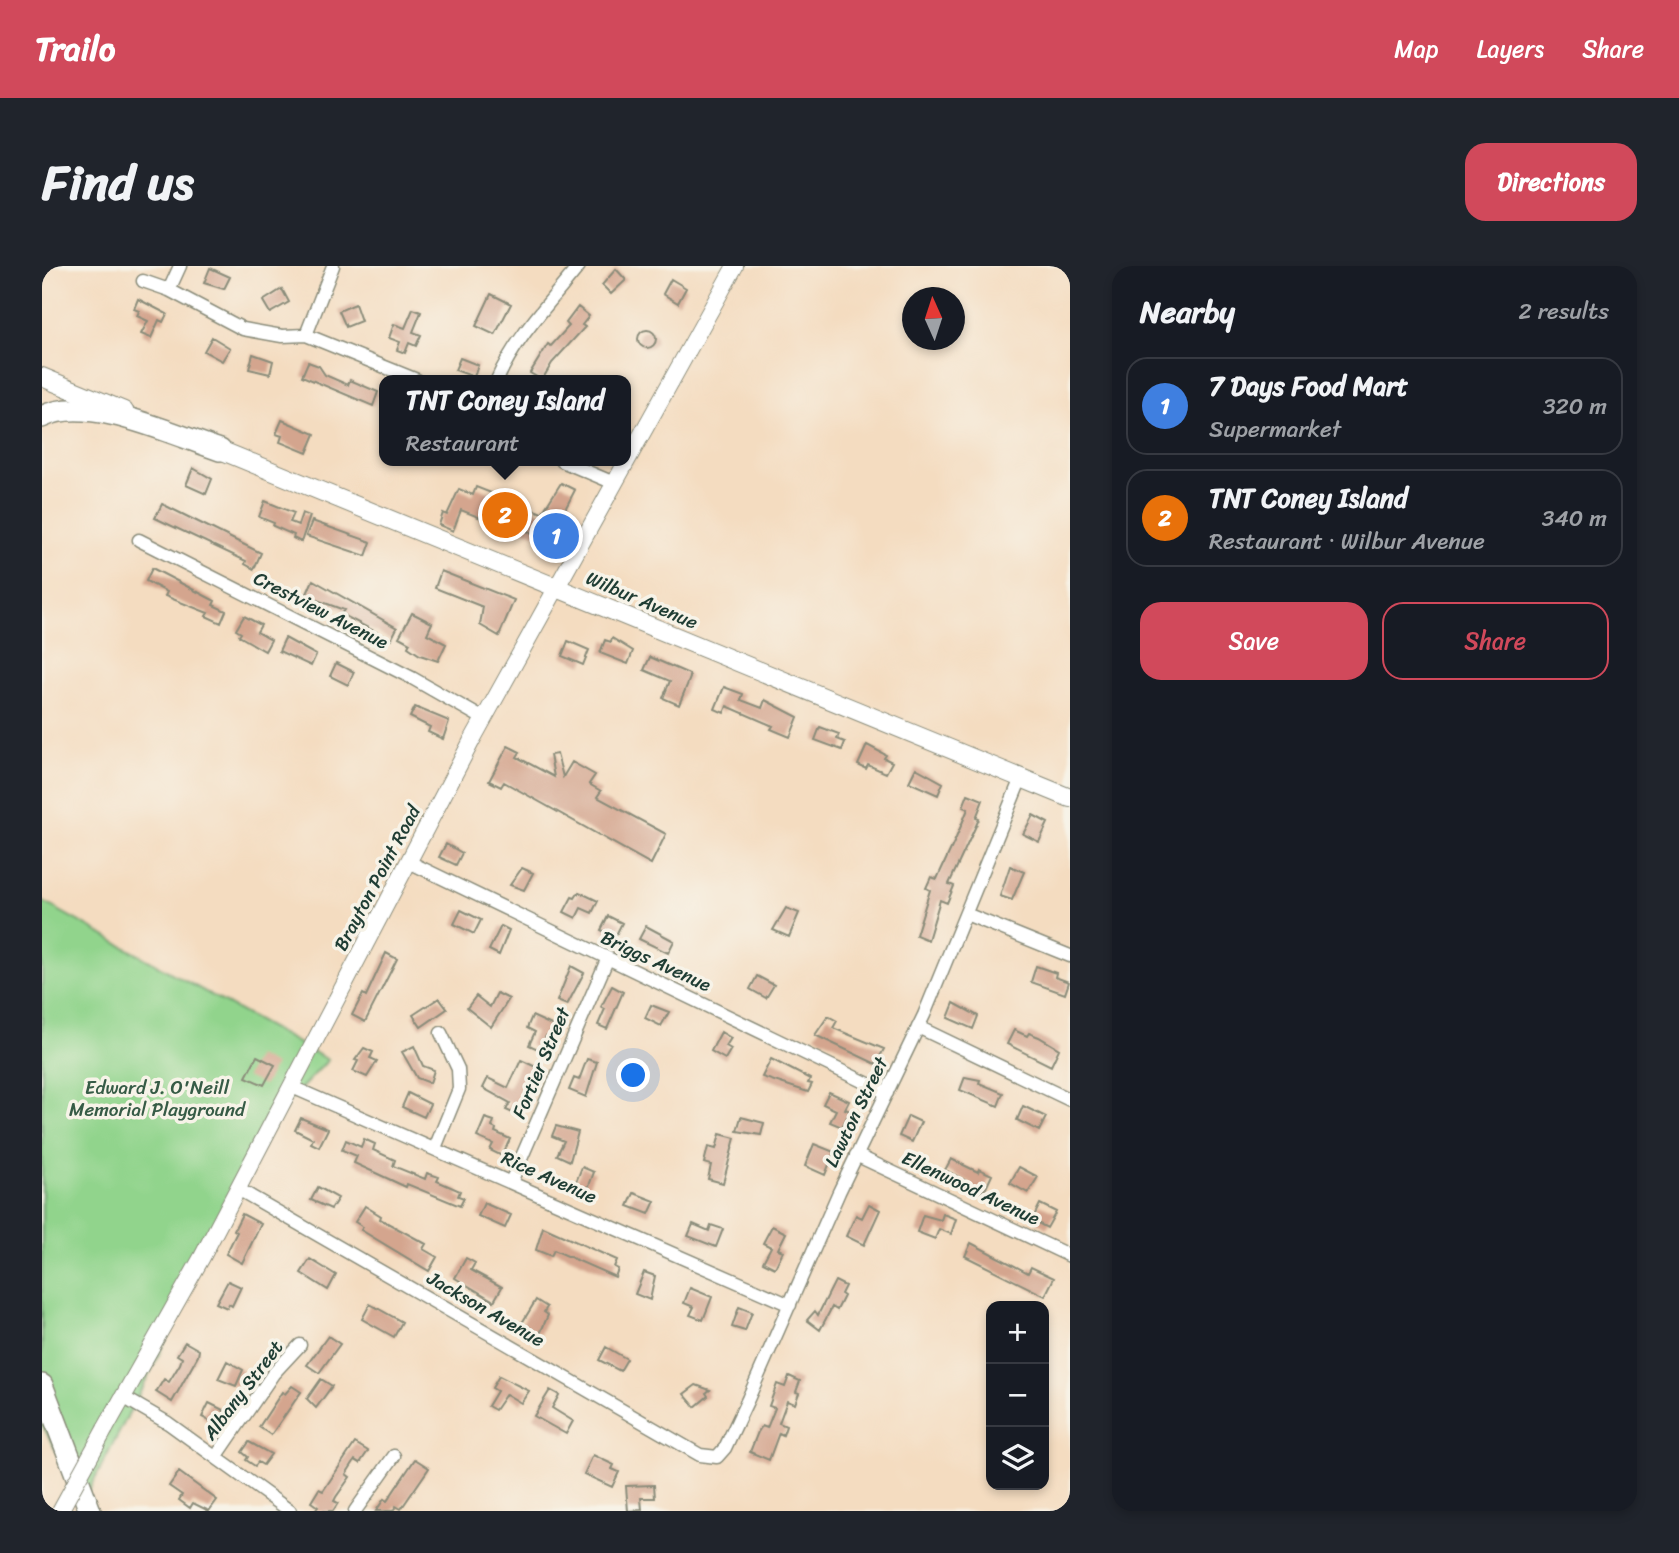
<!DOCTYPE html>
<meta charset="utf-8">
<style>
:root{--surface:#171b24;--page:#20242c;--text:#f1f3f6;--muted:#9ea1a6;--line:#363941;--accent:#d1495b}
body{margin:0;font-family:Sriracha,sans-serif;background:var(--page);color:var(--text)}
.controls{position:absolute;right:21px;bottom:21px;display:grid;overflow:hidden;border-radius:14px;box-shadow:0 4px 10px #0003}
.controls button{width:63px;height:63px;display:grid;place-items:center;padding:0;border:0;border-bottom:2px solid var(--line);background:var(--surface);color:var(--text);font:35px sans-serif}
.compass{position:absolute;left:860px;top:21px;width:63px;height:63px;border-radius:50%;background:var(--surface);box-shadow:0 4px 10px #0003;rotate:357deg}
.you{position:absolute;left:592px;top:810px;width:24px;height:24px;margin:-18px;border:5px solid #fff;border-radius:50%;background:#1a73e8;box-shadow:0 0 0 10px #1a73e833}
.badge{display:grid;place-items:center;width:46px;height:46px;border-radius:50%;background:var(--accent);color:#fff;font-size:23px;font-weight:700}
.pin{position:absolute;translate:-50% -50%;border:4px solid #fff;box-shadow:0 2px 7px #0006}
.popup{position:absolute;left:337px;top:109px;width:252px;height:91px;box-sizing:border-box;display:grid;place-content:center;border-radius:14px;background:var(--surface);filter:drop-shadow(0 2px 5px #0005);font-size:23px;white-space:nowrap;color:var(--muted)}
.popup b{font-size:26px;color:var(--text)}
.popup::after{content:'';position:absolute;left:50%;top:100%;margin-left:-14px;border:14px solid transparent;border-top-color:var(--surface)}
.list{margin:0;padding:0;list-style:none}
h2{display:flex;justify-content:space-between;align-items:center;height:91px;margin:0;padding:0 28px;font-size:30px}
h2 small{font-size:23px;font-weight:400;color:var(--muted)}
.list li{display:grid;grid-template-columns:46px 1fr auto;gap:21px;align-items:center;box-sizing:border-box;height:98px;margin:0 14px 14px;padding:0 14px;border:2px solid var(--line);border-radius:21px}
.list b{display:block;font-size:26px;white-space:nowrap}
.list p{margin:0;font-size:23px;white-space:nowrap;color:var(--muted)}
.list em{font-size:23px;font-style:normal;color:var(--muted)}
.actions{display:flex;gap:14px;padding:21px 28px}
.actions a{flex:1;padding:16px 0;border:2px solid var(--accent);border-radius:21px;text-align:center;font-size:24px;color:var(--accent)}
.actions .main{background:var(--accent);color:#fff}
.icon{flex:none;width:38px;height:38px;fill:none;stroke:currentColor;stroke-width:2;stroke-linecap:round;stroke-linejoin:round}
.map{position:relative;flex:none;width:1028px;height:1245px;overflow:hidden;border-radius:21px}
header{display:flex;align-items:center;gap:42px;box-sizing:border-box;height:98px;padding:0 35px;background:var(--accent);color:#fff}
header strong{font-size:33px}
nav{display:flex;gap:38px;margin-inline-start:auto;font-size:24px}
.intro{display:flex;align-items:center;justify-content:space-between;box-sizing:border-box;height:168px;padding:0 42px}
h1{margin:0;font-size:49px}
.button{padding:18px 32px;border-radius:21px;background:var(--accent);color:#fff;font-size:24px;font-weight:700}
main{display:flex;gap:42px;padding:0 42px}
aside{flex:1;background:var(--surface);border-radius:21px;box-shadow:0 4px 10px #0003}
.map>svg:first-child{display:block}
</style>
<header>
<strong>Trailo</strong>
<nav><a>Map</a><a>Layers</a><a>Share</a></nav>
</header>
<div class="intro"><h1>Find us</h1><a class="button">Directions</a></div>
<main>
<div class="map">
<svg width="1028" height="1245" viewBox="0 0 1028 1245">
<rect width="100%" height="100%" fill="#f7f3e8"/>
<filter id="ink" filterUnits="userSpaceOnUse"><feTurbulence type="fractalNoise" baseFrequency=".0143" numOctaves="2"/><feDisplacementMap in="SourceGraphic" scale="14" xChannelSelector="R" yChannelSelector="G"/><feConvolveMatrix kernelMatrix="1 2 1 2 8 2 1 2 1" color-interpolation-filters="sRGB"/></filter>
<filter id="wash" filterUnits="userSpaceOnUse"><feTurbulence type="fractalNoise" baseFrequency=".00686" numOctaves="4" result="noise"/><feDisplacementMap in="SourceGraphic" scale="28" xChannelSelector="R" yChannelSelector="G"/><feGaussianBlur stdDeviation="1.57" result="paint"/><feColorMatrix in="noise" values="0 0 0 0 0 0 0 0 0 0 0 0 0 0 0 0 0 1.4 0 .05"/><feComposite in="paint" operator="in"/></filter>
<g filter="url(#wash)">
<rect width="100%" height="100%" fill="#f4dcc0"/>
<path fill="#91d48c" stroke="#588860" stroke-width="2" d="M0,635L286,794L229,854L181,946L113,1097L41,1236L0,1158Z"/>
<g id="blocks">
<path fill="#d4a58e" d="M168,2L188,11L182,23L162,17Z
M574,3L584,14L569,28L560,19Z
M629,13L644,22L636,37L621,28Z
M240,23L247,36L228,47L221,35Z
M449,28L469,38L453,69L434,60Z
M96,33L125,48L121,56L117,54L109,72L99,68L106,55L95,50L97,45L92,43Z
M313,38L319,55L304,61L297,45Z
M536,41L547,50L540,59L543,61L510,97L500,114L488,107L506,78L509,80L527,60L524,57Z
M371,43L379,46L371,66L379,69L374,80L367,77L363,87L355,84L358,76L347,72L352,58L363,62Z
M596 73a9 9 0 1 1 18 0a9 9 0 1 1-18 0Z
M170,71L188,82L180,95L162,85Z
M211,88L231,95L228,108L207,103Z
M418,92L436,99L432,111L413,104Z
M266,96L277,100L283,109L306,119L308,114L336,126L331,140L260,110Z
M240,154L273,168L265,187L238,176L240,170L234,168Z
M151,202L170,213L164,228L144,219Z
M519,217L533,224L519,251L525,254L516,277L446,250L444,254L419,244L411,265L397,259L401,247L405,249L417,223L431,229L434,221L500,247Z
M223,235L252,247L248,256L256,259L260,247L268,250L259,276L251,272L252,269L231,260L232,257L217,251Z
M120,238L219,287L212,303L203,298L204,295L113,252Z
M270,255L329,276L324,290L264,270Z
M110,302L173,335L171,339L184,345L179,357L164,350L166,347L123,330L125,326L104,315Z
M399,305L472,334L457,370L438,359L441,341L393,322Z
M271,314L355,362L349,374L299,348L302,344L264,330Z
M370,347L390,357L385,368L404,378L396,395L378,389L366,381L368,377L357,371Z
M202,350L219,359L215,366L229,374L223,385L197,370L199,367L194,364Z
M243,372L274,389L269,400L237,385Z
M570,372L591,385L586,398L558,387L563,374L569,376Z
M526,375L547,384L541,399L520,390Z
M608,391L647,408L648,412L637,439L621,432L628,415L602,404Z
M294,397L312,406L306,419L288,410Z
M682,421L701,428L699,434L720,442L723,434L756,451L748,471L729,463L731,460L685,440L682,447L673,443Z
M373,441L407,455L401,473L386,466L388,461L368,451Z
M778,461L797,468L795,473L803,476L800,484L773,474Z
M825,479L844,489L842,492L850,496L844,507L826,499L824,503L816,499Z
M466,480L478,486L475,491L512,511L508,489L515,488L521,511L530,496L553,509L547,518L559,525L555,531L624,568L609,598L462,516L459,521L447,515Z
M874,502L901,517L896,529L867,516Z
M926,528L941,534L934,552L937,553L907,618L912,620L905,637L898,634L886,674L874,669L888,624L884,622L889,611L895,613L914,572L926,543L921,541Z
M991,549L1006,557L997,576L981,568Z
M404,578L420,587L414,599L397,591Z
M968,600L982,606L970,634L958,630Z
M480,602L491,607L482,624L468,619Z
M537,626L556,635L550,647L539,642L534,652L522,646L530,631L533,632Z
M744,642L757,647L747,671L731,664Z
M419,644L439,654L432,668L412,658Z
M566,650L580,657L573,671L559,664Z
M459,660L467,664L457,689L447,684Z
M604,660L632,675L626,687L597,673Z
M344,687L355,693L323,756L310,749L321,728L324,730Z
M529,700L542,707L525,739L515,735Z
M994,700L1014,707L1013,711L1027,716L1023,728L989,716Z
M715,710L732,719L724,732L708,723Z
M570,720L581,726L565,763L556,759L563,743L559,741Z
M455,727L467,733L449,761L425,742L434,730L448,741Z
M397,732L405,743L379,761L371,749Z
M912,737L936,750L931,763L906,752Z
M609,739L627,746L619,760L603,752Z
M490,750L514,761L509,773L504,770L498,784L487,779L493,766L485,762Z
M786,750L795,755L791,762L842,783L834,798L773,769Z
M972,764L985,770L987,767L997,771L1017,783L1009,800L965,778Z
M679,766L689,772L684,780L689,783L683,793L669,785Z
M372,780L381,800L392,804L388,817L375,812L360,786Z
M322,782L331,786L328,792L335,795L325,811L311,805L316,795L313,794Z
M215,790L233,799L222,819L204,811Z
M545,793L555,796L544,831L527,824L532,812L537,814Z
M729,793L768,813L766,817L770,818L766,826L720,811Z
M479,794L496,802L480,842L476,840L473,848L464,844L468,837L441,822L446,812L466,822Z
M923,811L938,814L937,817L961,827L956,840L918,824Z
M787,826L807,835L803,843L808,845L800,861L788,856L794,844L781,838Z
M366,827L388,838L382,851L360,841Z
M981,840L1004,851L997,865L975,854Z
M866,850L879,856L870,876L857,870Z
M699,851L722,857L719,869L695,865Z
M259,852L286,863L277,881L269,877L271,873L253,864Z
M443,852L452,855L450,861L454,863L453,866L468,873L460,890L448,884L451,878L435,871Z
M514,860L536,866L528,895L515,889L522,875L510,870Z
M678,868L693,872L681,917L666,913L669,899L662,897L666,881L674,883Z
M322,873L333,878L331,884L353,894L351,900L383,913L385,907L397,911L395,915L418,925L416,930L422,932L418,940L365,918L364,921L312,897L315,890L300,884L304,874L319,881Z
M772,878L792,886L783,909L763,900Z
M909,893L936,906L937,903L950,909L944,922L936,927L928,923L930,918L903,904Z
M540,901L552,906L545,925L532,921Z
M977,901L996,911L986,927L968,917Z
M276,921L296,932L289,943L269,934Z
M592,927L613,935L607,948L586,940Z
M442,937L469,949L463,962L436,950Z
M827,938L838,944L822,979L804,970L814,949L820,952Z
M998,938L1014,946L1005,962L990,954Z
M323,940L339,950L338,953L384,978L381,983L395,991L387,1005L319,964L321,961L313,956Z
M200,948L219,958L200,997L184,988L195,966L192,964Z
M901,948L914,953L909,968L897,963L893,973L875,966L881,949L899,954Z
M651,958L667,965L669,959L681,963L674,981L646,970Z
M730,960L744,967L736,983L741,985L733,1002L721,996L729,981L721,977Z
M501,961L575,994L572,1001L576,1003L573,1011L512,984L509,990L494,984Z
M929,977L986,1007L989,1001L1012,1012L1003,1030L923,990Z
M424,992L433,997L429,1004L460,1021L452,1035L413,1012Z
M268,993L294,1009L286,1024L259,1007Z
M602,1006L613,1010L608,1034L593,1028Z
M186,1015L199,1021L190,1040L187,1038L185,1042L174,1037Z
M793,1015L803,1020L799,1028L802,1030L795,1044L790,1041L778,1064L765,1054L773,1045L776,1049Z
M648,1022L670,1031L661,1054L648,1049L652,1041L642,1037Z
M494,1034L505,1041L502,1046L506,1049L498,1068L480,1057Z
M328,1038L360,1056L352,1071L320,1053Z
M697,1041L710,1046L703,1065L690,1061Z
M286,1070L298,1078L277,1107L265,1099Z
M143,1076L157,1084L156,1090L130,1136L114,1126L122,1113L127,1116L138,1098L140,1092L135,1089Z
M564,1081L585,1093L578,1105L557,1094Z
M185,1095L201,1104L194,1120L176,1113Z
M457,1110L487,1125L479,1137L464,1128L453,1144L446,1140L455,1125L450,1122Z
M747,1110L758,1115L754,1126L757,1127L753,1138L745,1135L737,1157L744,1160L741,1169L737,1167L727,1194L708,1186L716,1166L720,1160L725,1162L733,1142L727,1140L735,1118L743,1121Z
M279,1113L290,1120L274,1142L265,1133Z
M654,1119L668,1124L664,1127L666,1130L653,1141L642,1128Z
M250,1120L259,1126L229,1169L217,1161L240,1126L243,1128Z
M508,1124L517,1129L510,1142L531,1155L524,1168L492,1150Z
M167,1137L183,1145L175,1159L160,1151Z
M207,1176L229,1188L221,1199L216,1196L213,1200L204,1194L206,1191L200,1186Z
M313,1177L326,1185L318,1197L313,1194L304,1208L308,1211L294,1231L292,1235L296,1237L291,1245H273L276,1241L269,1236L277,1223L281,1225Z
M551,1189L572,1199L570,1203L577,1206L570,1221L542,1208Z
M373,1193L387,1202L359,1243L354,1240L351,1245H334L342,1233L345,1235Z
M137,1206L175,1234L167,1245L151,1237L148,1242L137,1234L140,1229L127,1220Z
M612,1219L613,1232H599L600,1244L586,1245L584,1220Z"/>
</g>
</g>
<g filter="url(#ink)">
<use href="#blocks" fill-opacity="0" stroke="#8a8c7a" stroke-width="2"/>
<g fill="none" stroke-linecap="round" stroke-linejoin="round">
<g stroke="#8a8c7a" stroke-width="15">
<path id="street" d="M101,15L127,24L201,63L240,70L264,69L375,114
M127,24L138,0
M264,69L291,0
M455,114C474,71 508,36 537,0
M520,195L572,217
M97,274L370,412L442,453
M367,596L845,827
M924,648L1028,690
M876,761L1028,834
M250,821L748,1039
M393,882L417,823L416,803L399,767
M814,889L1028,990
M469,916L565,694
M196,923L658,1189L675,1191L683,1182L706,1133L797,926L882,749L979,512
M81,1131L126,1157L248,1245
M174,1191L231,1108L258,1079
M313,1245L352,1190"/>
</g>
<g stroke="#8a8c7a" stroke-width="18">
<path id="secondary" d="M63,1163L160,991L429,476L693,0"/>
</g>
<g stroke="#8a8c7a" stroke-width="20">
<path id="primary" d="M0,111L82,145
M166,179L1028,532"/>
</g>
<g stroke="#8a8c7a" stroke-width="24">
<path id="highway" d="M0,151C45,127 132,169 178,184
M0,1119L48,1245"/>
</g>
<use href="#street" stroke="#fff" stroke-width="12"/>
<use href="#secondary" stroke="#fff" stroke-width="16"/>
<use href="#primary" stroke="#fff" stroke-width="18"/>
<use href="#highway" stroke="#fff" stroke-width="21"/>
<g stroke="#8a8c7a" stroke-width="18" stroke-linecap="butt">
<path id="secondary-bridge" d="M18,1245L63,1163"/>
</g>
<use href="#secondary-bridge" stroke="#fff" stroke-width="16"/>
</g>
</g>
<g text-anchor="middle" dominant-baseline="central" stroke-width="7" stroke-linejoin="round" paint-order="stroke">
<g font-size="19" fill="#1f3d34" stroke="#f7f3e8">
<text transform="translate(600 334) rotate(23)">Wilbur Avenue</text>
<text transform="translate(279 344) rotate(27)">Crestview Avenue</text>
<text transform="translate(335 612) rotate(-62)">Brayton Point Road</text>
<text transform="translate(614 695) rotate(25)">Briggs Avenue</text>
<text transform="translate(499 797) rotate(-67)">Fortier Street</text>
<text transform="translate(814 846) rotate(-64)">Lawton Street</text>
<text transform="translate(507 911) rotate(24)">Rice Avenue</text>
<text transform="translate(929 922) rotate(25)">Ellenwood Avenue</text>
<text transform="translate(444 1043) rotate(30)">Jackson Avenue</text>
<text transform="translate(201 1124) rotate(-53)">Albany Street</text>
</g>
<g font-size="19" fill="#365b46" stroke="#f7f3e8">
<text x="115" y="821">Edward J. O'Neill<tspan x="115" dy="22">Memorial Playground</tspan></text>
</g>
</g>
</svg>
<div class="controls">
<button>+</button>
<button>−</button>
<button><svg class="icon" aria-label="layers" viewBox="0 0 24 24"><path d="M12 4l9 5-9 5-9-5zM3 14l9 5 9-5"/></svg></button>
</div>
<svg class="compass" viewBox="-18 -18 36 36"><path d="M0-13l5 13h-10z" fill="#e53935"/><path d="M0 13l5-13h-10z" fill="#9ea1a6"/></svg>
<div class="you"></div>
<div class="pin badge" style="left:514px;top:270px;background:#3f7fe0">1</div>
<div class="pin badge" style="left:463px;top:249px;background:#e8710a">2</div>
<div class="popup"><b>TNT Coney Island</b>Restaurant</div>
</div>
<aside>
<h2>Nearby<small>2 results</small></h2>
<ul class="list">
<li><span class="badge" style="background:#3f7fe0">1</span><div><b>7 Days Food Mart</b><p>Supermarket</p></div><em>320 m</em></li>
<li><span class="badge" style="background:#e8710a">2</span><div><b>TNT Coney Island</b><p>Restaurant · Wilbur Avenue</p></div><em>340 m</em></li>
</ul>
<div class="actions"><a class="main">Save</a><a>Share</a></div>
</aside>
</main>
